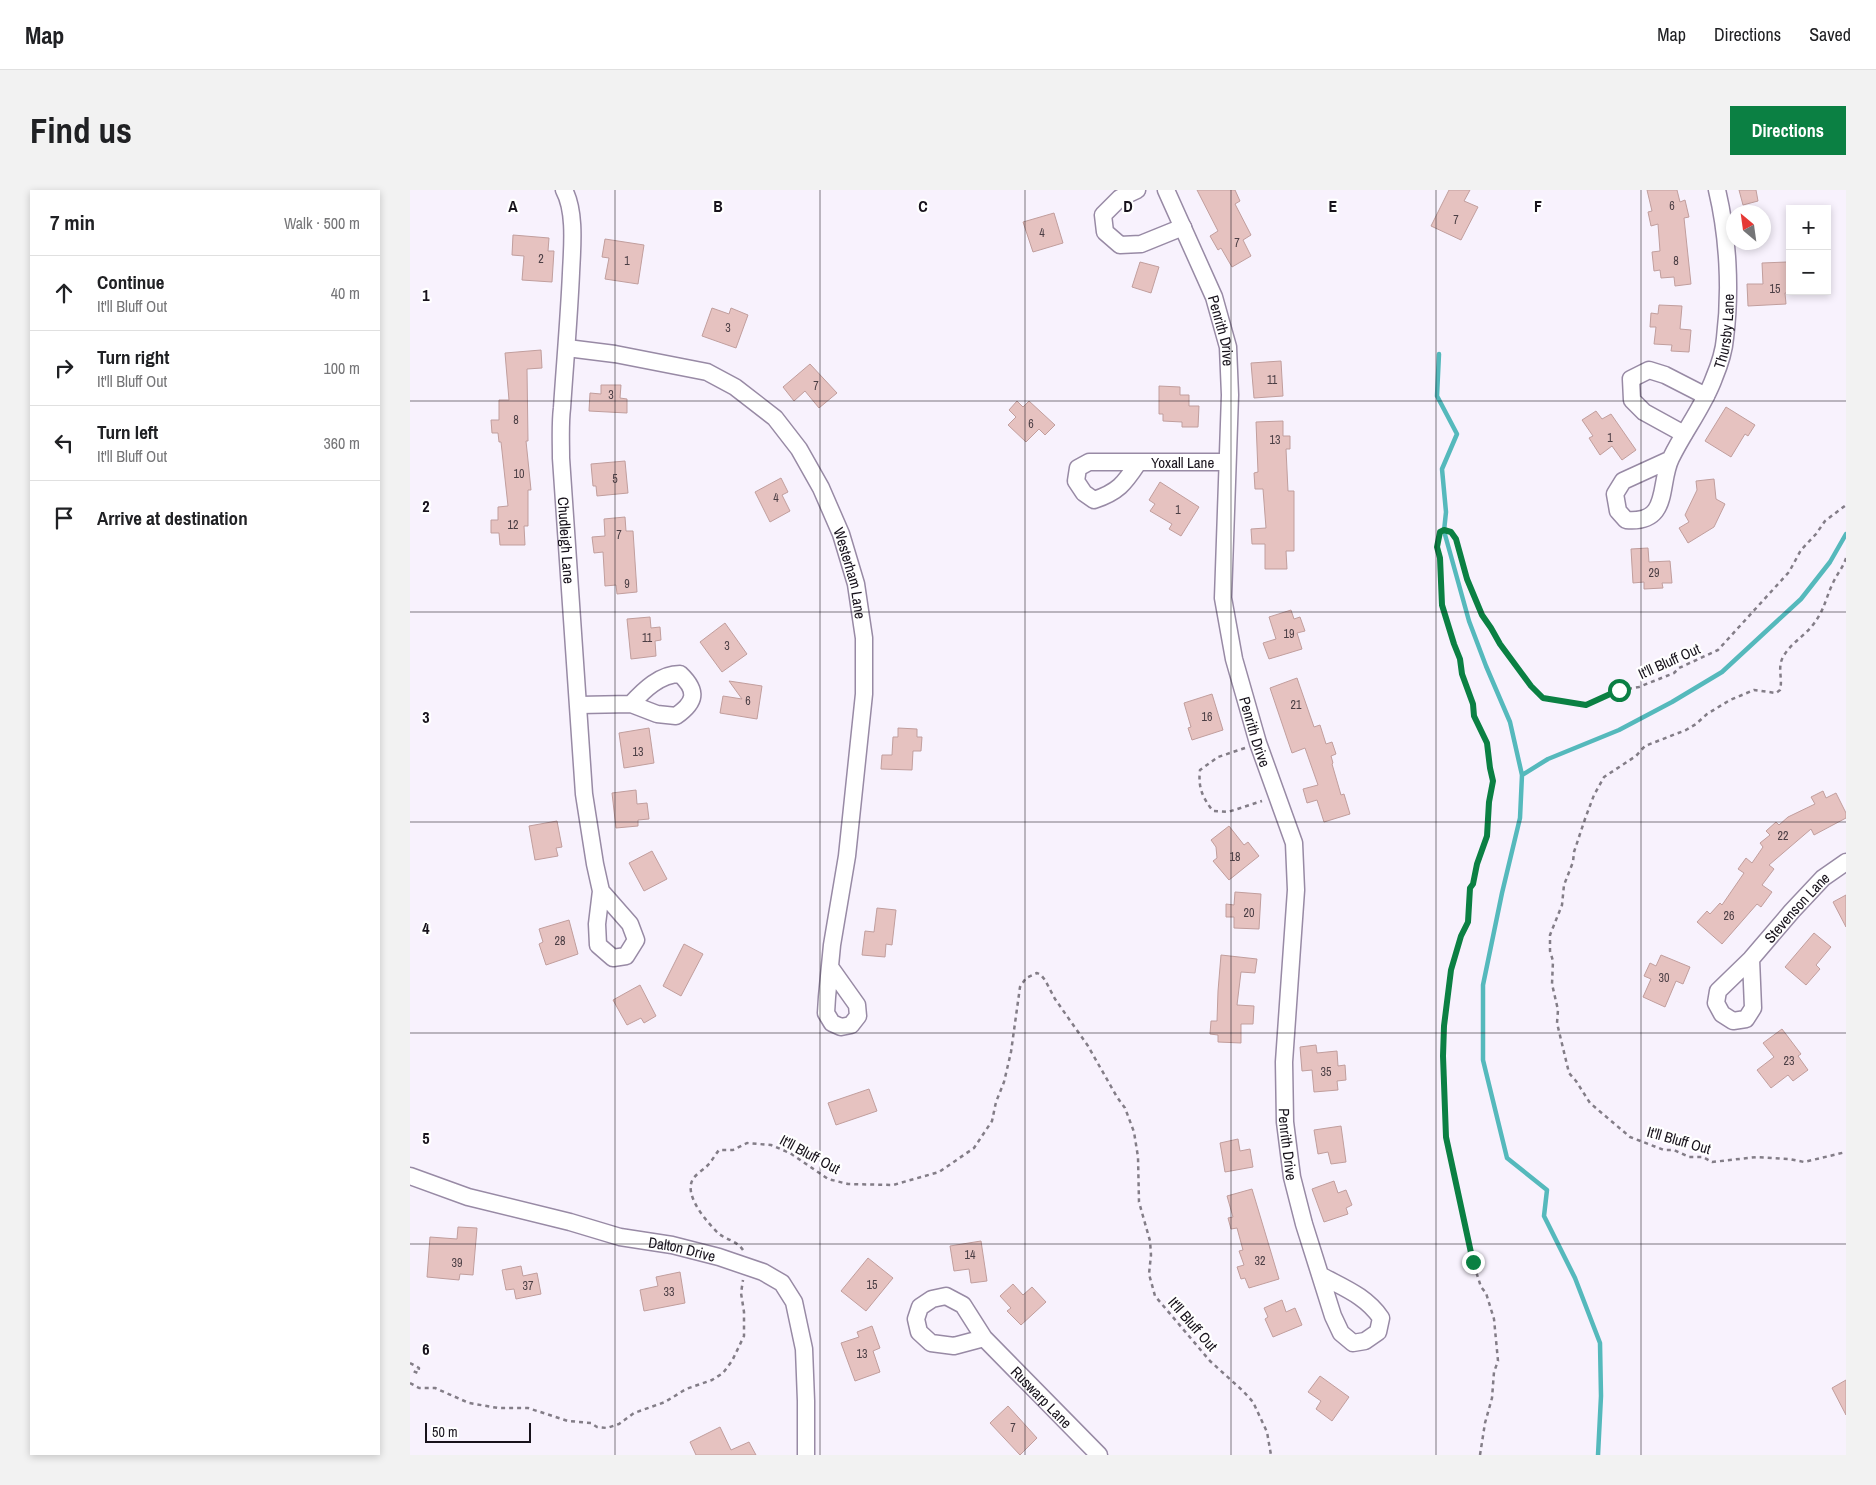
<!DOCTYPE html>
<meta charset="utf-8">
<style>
:root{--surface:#fff;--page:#f2f2f2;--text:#202124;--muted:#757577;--line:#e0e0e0;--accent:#0b8043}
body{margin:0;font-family:"Archivo Narrow",sans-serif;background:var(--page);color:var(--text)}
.controls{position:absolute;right:15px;top:15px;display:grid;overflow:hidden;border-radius:0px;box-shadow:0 2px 8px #0003}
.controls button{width:45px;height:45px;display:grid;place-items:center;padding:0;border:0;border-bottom:1px solid var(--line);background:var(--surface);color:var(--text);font:25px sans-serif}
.compass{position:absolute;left:1316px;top:15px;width:45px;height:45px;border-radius:50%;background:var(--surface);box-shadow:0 2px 8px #0003;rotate:331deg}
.scale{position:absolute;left:15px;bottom:12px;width:106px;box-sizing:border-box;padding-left:5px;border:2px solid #17121b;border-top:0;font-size:14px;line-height:18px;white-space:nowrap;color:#17121b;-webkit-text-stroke:4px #fff;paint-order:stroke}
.stop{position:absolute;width:15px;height:15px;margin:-11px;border:4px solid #0b8043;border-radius:50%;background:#fff}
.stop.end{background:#0b8043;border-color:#fff;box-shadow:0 1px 5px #0008}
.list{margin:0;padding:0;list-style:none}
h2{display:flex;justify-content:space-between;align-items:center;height:65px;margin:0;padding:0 20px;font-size:21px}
h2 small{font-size:16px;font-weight:400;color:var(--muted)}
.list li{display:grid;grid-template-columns:32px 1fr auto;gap:15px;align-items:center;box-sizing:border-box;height:75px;padding:0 20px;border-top:1px solid var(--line)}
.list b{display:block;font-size:19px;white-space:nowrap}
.list p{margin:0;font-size:16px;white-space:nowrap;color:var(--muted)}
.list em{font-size:16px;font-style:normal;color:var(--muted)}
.icon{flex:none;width:28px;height:28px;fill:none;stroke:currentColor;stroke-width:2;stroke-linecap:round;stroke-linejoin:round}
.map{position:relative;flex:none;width:1436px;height:1265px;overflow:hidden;border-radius:0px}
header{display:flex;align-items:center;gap:30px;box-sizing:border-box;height:70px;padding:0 25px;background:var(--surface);border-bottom:1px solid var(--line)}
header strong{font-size:24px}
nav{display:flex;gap:28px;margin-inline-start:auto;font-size:18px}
.intro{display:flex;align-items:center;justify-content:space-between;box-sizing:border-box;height:120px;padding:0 30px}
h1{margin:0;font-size:35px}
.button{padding:12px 22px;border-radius:0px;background:var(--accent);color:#fff;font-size:18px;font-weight:700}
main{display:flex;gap:30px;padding:0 30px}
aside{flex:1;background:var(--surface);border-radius:0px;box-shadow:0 2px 8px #0003}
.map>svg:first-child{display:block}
</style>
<header>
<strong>Map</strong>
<nav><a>Map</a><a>Directions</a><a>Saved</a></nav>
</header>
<div class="intro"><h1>Find us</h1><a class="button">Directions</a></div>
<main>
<aside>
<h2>7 min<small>Walk · 500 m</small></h2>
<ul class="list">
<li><svg class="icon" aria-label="ahead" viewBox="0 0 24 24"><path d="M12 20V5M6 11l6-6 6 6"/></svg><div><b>Continue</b><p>It'll Bluff Out</p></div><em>40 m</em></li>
<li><svg class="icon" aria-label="right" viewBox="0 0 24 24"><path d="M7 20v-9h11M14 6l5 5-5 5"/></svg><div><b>Turn right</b><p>It'll Bluff Out</p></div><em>100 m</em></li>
<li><svg class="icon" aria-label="left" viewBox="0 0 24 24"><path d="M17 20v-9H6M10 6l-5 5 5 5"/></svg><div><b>Turn left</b><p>It'll Bluff Out</p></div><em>360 m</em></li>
<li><svg class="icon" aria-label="arrive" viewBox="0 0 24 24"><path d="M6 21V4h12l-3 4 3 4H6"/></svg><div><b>Arrive at destination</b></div></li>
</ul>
</aside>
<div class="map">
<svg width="1436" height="1265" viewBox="0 0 1436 1265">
<rect width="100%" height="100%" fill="#f8f2fd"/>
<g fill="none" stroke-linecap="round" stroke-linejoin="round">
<path stroke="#55b9bc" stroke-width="4.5" d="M1029,164L1027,206L1047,244L1032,279L1036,322L1034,341L1059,431L1076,476L1100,532L1112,585L1110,628L1092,703L1073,795V870L1097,968L1137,1000L1134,1026L1165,1088L1190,1153L1191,1206L1188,1265
M1112,585L1138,569L1209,540L1262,512L1312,482L1391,409L1420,372L1436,344"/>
</g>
<path fill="#e6c2c0" stroke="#c19e9d" d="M787,0H825L830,11L825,14L841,45L833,50L841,66L822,77L811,58L808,60L800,46L808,41Z
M1039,0H1060L1054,11L1068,17L1051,50L1021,36Z
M1237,0H1267L1270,12L1275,10L1279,27L1274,28L1281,94L1265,96L1264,87L1251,88L1250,80L1244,81L1242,62L1250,61L1248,34L1241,36L1238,22L1242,21Z
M1329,0H1346L1348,11L1333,15Z
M644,23L653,53L623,62L613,32Z
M103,45L139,48L138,61H144L142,92L112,90L114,66L102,65Z
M195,49L234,55L228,94L195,89L199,68L192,67Z
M730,72L749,77L741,103L722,97Z
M1377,72L1380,103H1375L1376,114L1338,116L1337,94H1353L1352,73Z
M1249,115L1272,116L1270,139L1281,140L1279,162L1261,161L1262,155L1244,154L1246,137H1240L1241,123L1248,124Z
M302,118L319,124L321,118L338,125L326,158L292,146Z
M131,160L132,178L117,179L118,251H116L121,300H118V336H114L115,355H90L89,343H81V330H88V317L98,316L91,252H89L88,243H82L81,230H89V210H99L95,163Z
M871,171L873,206L844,208L841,173Z
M400,174L427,203L409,218L395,201L384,211L373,197Z
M191,195H211L210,208L217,209V223L179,221L180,203L191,204Z
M749,196L770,197V205H779V216H789L788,237H772V232L753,231V224H749Z
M607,211L613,217L619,211L645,235L635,245L629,239L616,252L598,235L606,227L599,220Z
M1316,217L1345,235L1338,246L1335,244L1321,267L1295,251Z
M1186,221L1192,229L1201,224L1226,260L1212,270L1202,256L1190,265L1179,248L1183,246L1172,230Z
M873,231V246H880V259H876L878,301H884V361H876L877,379H855V354H842L841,339L856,338L853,299H845L844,283L848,282L846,232Z
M215,271L218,303L187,306L186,296H183L181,274Z
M371,288L378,302L372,305L380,321L360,332L345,302Z
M1304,289L1306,309L1315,314L1304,337L1278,353L1269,338L1279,332L1275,325L1287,300L1286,291Z
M750,292L789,317L771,346L759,339L762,334L740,321L745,314L739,310Z
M215,327L216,341H223L227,402L207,404L206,395L195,396L193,362L184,363L182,347L195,346L194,329Z
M1238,358L1239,372L1260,371L1262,393H1252L1253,398L1234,399V392L1223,393L1221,359Z
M881,420L884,429L890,427L895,441L887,443L892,459L859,469L853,453L866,449L859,427Z
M240,427L241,438L250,437L251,450L245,451L246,466L221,469L217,429Z
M315,433L337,464L312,482L290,452Z
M887,488L904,537L910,535L916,554L922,552L926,564L921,566L923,573L922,574L931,605L934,604L940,624L914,632L907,610L897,613L893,599L908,595L895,558L882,563L860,498Z
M319,491L352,496L347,529L310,523L313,506L332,509Z
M802,504L813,540L782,550L778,538L781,537L774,513Z
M239,538L244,573L214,578L209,543Z
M488,538L507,539V547H512L511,561H503L502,580L471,579L472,565H482L483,547H488Z
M226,600L227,614L237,613L239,629L228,630V636L206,638L202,603Z
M1413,601L1416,608L1426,603L1436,623V628L1404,645L1401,639L1359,675L1364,679L1352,695L1362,702L1351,717L1347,714L1312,754L1287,732L1297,721L1300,724L1310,713L1312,715L1334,683L1328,679L1336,668L1342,673L1353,657L1350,653L1360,645L1356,641L1366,632L1369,635L1378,627L1405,614L1401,607Z
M147,631L152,657L146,658L148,666L125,670L119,636Z
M819,636L834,655L838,652L849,666L819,690L803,671L807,668L806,657L801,650Z
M242,661L257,689L234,701L219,673Z
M825,702L851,704L849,739L824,738V727H816V714L824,715Z
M1436,705V737L1423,712Z
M467,718L486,720L482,755L476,754L475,767L452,765L455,741L464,742Z
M159,730L168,764L136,775L129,754L133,752L129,739Z
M1404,743L1421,757L1406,775L1410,779L1396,795L1375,777Z
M274,754L293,764L271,806L253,796Z
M811,765L847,769L845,783L831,782L827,815L844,816L843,834H831V853L808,852V845L800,844L801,831H807L808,801Z
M1251,765L1280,777L1273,794L1266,791L1255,817L1233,807L1241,789L1234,786L1240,773L1246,776Z
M230,795L246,826L234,833L231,828L217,835L203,810Z
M1372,839L1391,864L1388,866L1398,880L1383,891L1378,885L1361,898L1347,880L1364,867L1353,853Z
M906,855L907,863L927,861L928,876L935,875L936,890L927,891L928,900L904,902L902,880L892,881L890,857Z
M459,899L467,921L426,935L418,913Z
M931,936L936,972L921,974L918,962L908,964L904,940Z
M828,949L830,961L840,959L843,977L815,982L810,953Z
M924,991L928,1003L936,1000L942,1015L936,1018L938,1024L914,1032L902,999Z
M842,999L869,1089L839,1098L835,1088L831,1089L827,1077L834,1075L829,1061L833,1060L827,1038L821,1039L818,1028L823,1027L817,1006Z
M48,1037L67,1038L63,1085L50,1084L49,1090L17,1087L20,1047L47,1049Z
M571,1051L577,1091L561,1093L559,1079L544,1081L540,1056Z
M458,1068L483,1088L456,1121L431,1101Z
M111,1076L113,1086L127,1083L131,1104L106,1109L104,1099L96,1100L92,1080Z
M270,1082L275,1113L234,1121L230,1100L248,1096L246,1087Z
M603,1094L613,1105L622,1097L636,1112L611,1135L597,1121L601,1118L590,1106Z
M872,1110L876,1122L885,1118L892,1135L863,1147L855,1129L858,1127L854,1118Z
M462,1136L470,1158L463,1161L470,1182L445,1191L431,1153L449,1147L447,1142Z
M910,1186L939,1207L922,1231L906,1219L911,1211L898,1202Z
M1436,1190V1225L1422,1198Z
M598,1216L627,1248L610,1265L580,1233Z
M310,1237L321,1260L339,1252L346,1265H286L280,1252Z"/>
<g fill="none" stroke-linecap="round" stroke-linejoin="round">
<g stroke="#988aa5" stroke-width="19">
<g id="minor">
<path id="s1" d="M154,0C166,22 162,59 161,83C159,128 155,173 152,218C150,234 151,251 151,268L174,604L185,674L191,701L187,734L188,755L203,768L216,766L226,750L220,734L191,701"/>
<path d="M727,0L710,8L693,25L695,42L710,55L731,54L773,37"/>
<path id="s2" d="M756,0L804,107L818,157L820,205L813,408L824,469L848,553L884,653L886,700L874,872L875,932L882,987L894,1034L923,1126L931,1143L943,1153L955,1151L968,1142L971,1128C956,1106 934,1098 912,1086"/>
<path id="s3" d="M157,158L205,164L297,182L325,197L365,228L389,259L411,298L431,344L446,394L454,448V504L437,666L422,755L417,807L416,823L422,833L431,837L441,835L448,826L447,815L420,777"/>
<path d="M1274,244L1234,222L1222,210L1221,189L1239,180L1255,185L1296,206"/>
<path id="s4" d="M1259,270L1213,291L1205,304L1208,321L1216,330C1261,334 1248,294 1261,268C1274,241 1294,216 1304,188C1309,176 1314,161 1315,148C1321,100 1318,46 1307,0"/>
<path id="s5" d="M728,273C714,294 708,302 684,310L674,303L666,291L668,278L679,272H817"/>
<path d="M169,515L221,514L247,524L266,526C286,512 288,501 270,484C250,484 234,500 221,514"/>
<path id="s6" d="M1341,769L1343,818L1336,829L1323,831L1312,824L1306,813L1308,801L1341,769L1382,721L1413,688L1436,672"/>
<path id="s7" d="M0,986L58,1007L160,1032L210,1047L262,1055L309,1067L353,1082L372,1093L384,1112L394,1159L396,1211V1265"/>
<path id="s8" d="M574,1148L544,1156L521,1153L509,1142L506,1129L510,1117L522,1109L536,1106L553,1115L574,1148L689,1265"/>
</g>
</g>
<path stroke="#837d87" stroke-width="2.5" stroke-dasharray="4 4" stroke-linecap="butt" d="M1436,368C1433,378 1426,385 1422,395C1414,413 1415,419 1402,436C1393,447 1380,454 1373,467C1367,478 1373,489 1370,500L1366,503L1344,500L1320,510L1297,524L1286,534L1276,540L1235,556L1226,566L1194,587L1184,605L1175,629L1164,662L1163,672L1154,695L1152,715L1140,745V761L1143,771L1142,794L1148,820L1147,833L1159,883L1166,891L1180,913L1220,947L1254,960H1264L1279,967H1293L1302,972L1347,967L1379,969L1394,972L1436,962
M835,558L808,567L790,580C788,597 792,607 803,621L818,622L852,611
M333,1060C326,1050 316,1050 308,1043C297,1032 273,1005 283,989C286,984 293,980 297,976C302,971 305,965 309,960H323L337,953L361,955L380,963L418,989L438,994L483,995L529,982L564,958L582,931L586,912L594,892L601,862L610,797L616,788L627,783L631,785L635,790L645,809L678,856L707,907L715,918L724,942L728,967L729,1012L740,1051L741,1065L739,1084L745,1106L800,1171L833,1201L843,1212L857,1242L861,1265
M0,1173L9,1178L8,1183L0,1180
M0,1193L9,1198H25L59,1213L88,1218H118L158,1231L181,1233L187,1237L197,1238L209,1234L224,1223L255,1212L276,1199L302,1190L313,1183L322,1171L334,1146V1122L331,1103L333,1090
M1070,1265L1075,1233L1082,1208L1084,1182L1088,1171L1084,1129L1076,1103L1071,1097L1063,1072L1036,947L1034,836L1041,780L1051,746L1058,732L1061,699L1077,646L1079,612L1083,591L1080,578L1077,553L1064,526L1063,514L1052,484L1050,469L1032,415L1030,368L1027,357L1030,342C1037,339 1043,342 1045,349C1047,352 1047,357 1048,360C1051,370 1054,380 1057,389C1070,424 1090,455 1113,484C1120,493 1126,505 1137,509L1176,515L1182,513L1189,508L1200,504L1205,501L1229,497L1264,483L1269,478L1308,460L1379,382L1391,360L1406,344L1415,331L1436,315"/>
<use href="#minor" stroke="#fff" stroke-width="16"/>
</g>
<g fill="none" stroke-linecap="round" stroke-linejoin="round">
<path stroke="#0b8043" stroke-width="6" d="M1063,1072L1036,947L1033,866L1034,836L1041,780L1051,746L1058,732L1060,698L1063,694L1067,674L1077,646L1079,612L1083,591L1080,578L1077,553L1064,526L1063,514L1052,484L1050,469L1044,454L1032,415L1030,368L1027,357L1030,342L1034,340L1041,342L1046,349L1057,389L1072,425L1081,438L1090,454L1121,496L1133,508L1176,515L1209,500"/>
</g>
<path fill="none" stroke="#17121b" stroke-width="1" stroke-opacity="0.55" d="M205,0V1265M410,0V1265M615,0V1265M821,0V1265M1026,0V1265M1231,0V1265M0,211H1436M0,422H1436M0,632H1436M0,843H1436M0,1054H1436"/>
<g text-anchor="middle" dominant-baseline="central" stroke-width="4.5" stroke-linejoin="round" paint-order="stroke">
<g font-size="12" fill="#4b3e44">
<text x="1262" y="16">6</text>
<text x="1046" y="30">7</text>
<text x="632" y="43">4</text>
<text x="827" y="53">7</text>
<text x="131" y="69">2</text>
<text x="217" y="71">1</text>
<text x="1266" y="71">8</text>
<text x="1365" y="99">15</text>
<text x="318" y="138">3</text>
<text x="862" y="190">11</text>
<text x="406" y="196">7</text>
<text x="201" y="205">3</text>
<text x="106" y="230">8</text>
<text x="621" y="234">6</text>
<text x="1200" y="248">1</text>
<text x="865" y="250">13</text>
<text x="109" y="284">10</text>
<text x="205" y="289">5</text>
<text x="366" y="308">4</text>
<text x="768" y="320">1</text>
<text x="103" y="335">12</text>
<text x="209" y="345">7</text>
<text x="1244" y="383">29</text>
<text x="217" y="394">9</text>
<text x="879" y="444">19</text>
<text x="237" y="448">11</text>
<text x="317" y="456">3</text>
<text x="338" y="511">6</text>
<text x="886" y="515">21</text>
<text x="797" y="527">16</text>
<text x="228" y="562">13</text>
<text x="1373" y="646">22</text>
<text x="825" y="667">18</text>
<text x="839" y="723">20</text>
<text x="1319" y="726">26</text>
<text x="150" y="751">28</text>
<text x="1254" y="788">30</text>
<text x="1379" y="871">23</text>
<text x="916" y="882">35</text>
<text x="560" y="1065">14</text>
<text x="850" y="1071">32</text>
<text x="47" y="1073">39</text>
<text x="462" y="1095">15</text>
<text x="118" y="1096">37</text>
<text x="259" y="1102">33</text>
<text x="452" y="1164">13</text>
<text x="603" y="1238">7</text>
</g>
<g font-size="15" fill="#17121b" stroke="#fff">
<text stroke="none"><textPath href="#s4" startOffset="322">Thursby Lane</textPath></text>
<text stroke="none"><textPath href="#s2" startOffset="152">Penrith Drive</textPath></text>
<text stroke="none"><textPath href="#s5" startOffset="205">Yoxall Lane</textPath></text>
<text stroke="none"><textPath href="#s1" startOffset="352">Chudleigh Lane</textPath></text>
<text stroke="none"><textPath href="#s3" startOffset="399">Westerham Lane</textPath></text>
<text transform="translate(1259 471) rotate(-24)">It'll Bluff Out</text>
<text stroke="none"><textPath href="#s2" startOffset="558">Penrith Drive</textPath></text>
<text stroke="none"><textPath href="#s6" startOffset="228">Stevenson Lane</textPath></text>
<text transform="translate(1269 950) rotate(16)">It'll Bluff Out</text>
<text stroke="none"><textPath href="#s2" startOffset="978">Penrith Drive</textPath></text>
<text transform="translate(400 964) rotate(28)">It'll Bluff Out</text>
<text stroke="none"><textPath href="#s7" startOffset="282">Dalton Drive</textPath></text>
<text transform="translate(783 1134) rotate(49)">It'll Bluff Out</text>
<text stroke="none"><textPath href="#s8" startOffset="266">Ruswarp Lane</textPath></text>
</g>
</g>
<g font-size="16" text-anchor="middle" font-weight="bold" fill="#17121b" stroke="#fff" stroke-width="4.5" stroke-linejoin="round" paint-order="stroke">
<text x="103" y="22">A</text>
<text x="308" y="22">B</text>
<text x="513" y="22">C</text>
<text x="718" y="22">D</text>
<text x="923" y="22">E</text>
<text x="1128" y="22">F</text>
<text x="16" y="111">1</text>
<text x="16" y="322">2</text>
<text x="16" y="533">3</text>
<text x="16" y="744">4</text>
<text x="16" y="954">5</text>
<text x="16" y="1165">6</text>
</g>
</svg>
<div class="controls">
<button>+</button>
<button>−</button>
</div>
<svg class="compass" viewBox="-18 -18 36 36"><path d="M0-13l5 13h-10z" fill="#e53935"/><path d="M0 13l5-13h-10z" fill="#757577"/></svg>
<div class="scale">50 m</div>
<div class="stop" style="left:1209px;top:500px"></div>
<div class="stop end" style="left:1063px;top:1072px"></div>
</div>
</main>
